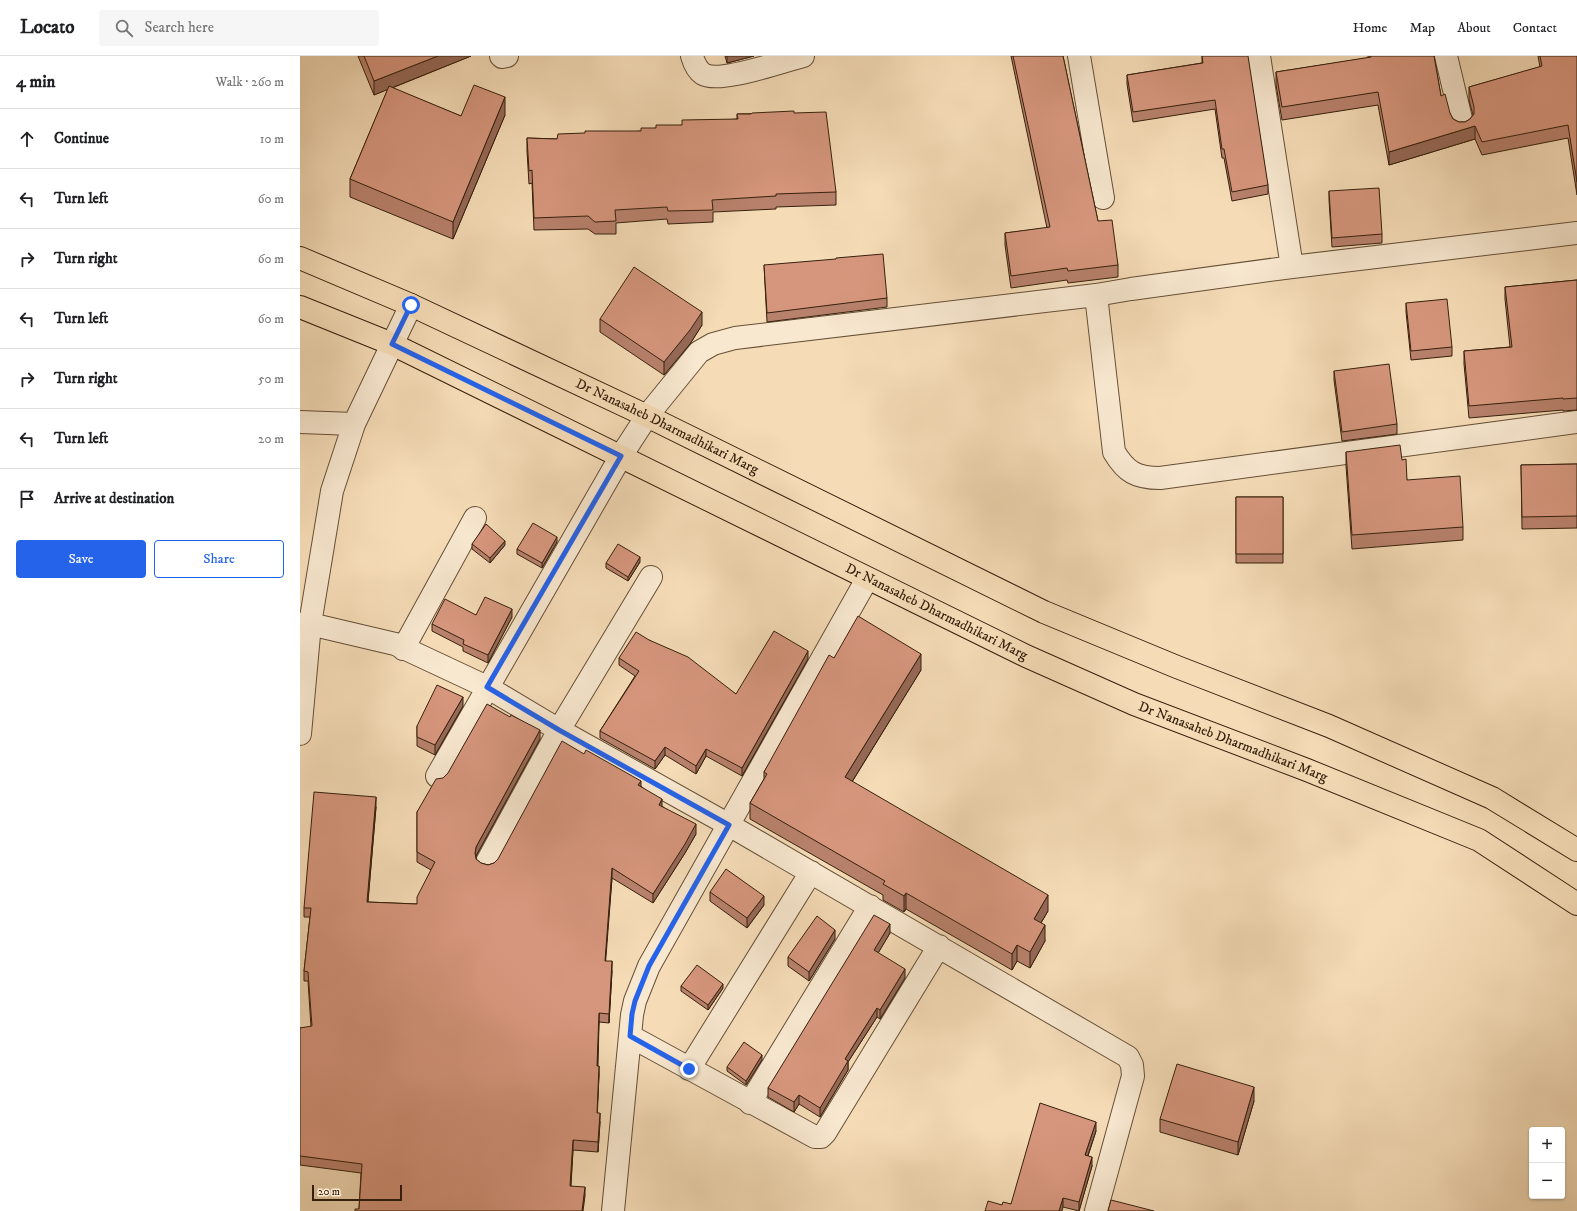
<!DOCTYPE html>
<meta charset="utf-8">
<style>
:root{--surface:#fff;--page:#f6f6f6;--text:#202124;--muted:#757577;--line:#e0e0e0;--accent:#2563eb}
body{margin:0;font-family:"IM FELL DW Pica",serif;background:var(--page);color:var(--text)}
.controls{position:absolute;right:12px;bottom:12px;display:grid;overflow:hidden;border-radius:4px;box-shadow:0 1px 3px #0004}
.controls button{width:36px;height:36px;display:grid;place-items:center;padding:0;border:0;border-bottom:1px solid var(--line);background:var(--surface);color:var(--text);font:20px sans-serif}
.scale{position:absolute;left:12px;bottom:10px;width:90px;box-sizing:border-box;padding-left:4px;border:2px solid #36200c;border-top:0;font-size:11px;line-height:14px;white-space:nowrap;color:#36200c;-webkit-text-stroke:3px #f8e8d0;paint-order:stroke}
.stop{position:absolute;width:12px;height:12px;margin:-9px;border:3px solid #2563eb;border-radius:50%;background:#fff}
.stop.end{background:#2563eb;border-color:#fff;box-shadow:0 1px 4px #0008}
.list{margin:0;padding:0;list-style:none}
h2{display:flex;justify-content:space-between;align-items:center;height:52px;margin:0;padding:0 16px;font-size:17px}
h2 small{font-size:13px;font-weight:400;color:var(--muted)}
.list li{display:grid;grid-template-columns:26px 1fr auto;gap:12px;align-items:center;box-sizing:border-box;height:60px;padding:0 16px;border-top:1px solid var(--line)}
.list b{display:block;font-size:15px;white-space:nowrap}
.list em{font-size:13px;font-style:normal;color:var(--muted)}
.actions{display:flex;gap:8px;padding:12px 16px}
.actions a{flex:1;padding:9px 0;border:1px solid var(--accent);border-radius:4px;text-align:center;font-size:14px;color:var(--accent)}
.actions .main{background:var(--accent);color:#fff}
.icon{flex:none;width:22px;height:22px;fill:none;stroke:currentColor;stroke-width:2;stroke-linecap:round;stroke-linejoin:round}
.map{position:relative;flex:none;width:1277px;height:1155px;overflow:hidden}
header{display:flex;align-items:center;gap:24px;box-sizing:border-box;height:56px;padding:0 20px;background:var(--surface);border-bottom:1px solid var(--line)}
header strong{font-size:19px}
nav{display:flex;gap:22px;margin-inline-start:auto;font-size:14px}
.search{width:280px;height:36px;background:var(--page);display:flex;align-items:center;gap:10px;box-sizing:border-box;padding:0 14px;border-radius:4px;color:var(--muted);font-size:15px}
main{display:flex}
aside{flex:1;background:var(--surface)}
.map>svg:first-child{display:block}
</style>
<header>
<strong>Locato</strong>
<div class="search"><svg class="icon" aria-label="search" viewBox="0 0 24 24"><circle cx="10" cy="10" r="6"/><path d="M15 15l6 6"/></svg>Search here</div>
<nav><a>Home</a><a>Map</a><a>About</a><a>Contact</a></nav>
</header>
<main>
<aside>
<h2>4 min<small>Walk · 260 m</small></h2>
<ul class="list">
<li><svg class="icon" aria-label="ahead" viewBox="0 0 24 24"><path d="M12 20V5M6 11l6-6 6 6"/></svg><div><b>Continue</b></div><em>10 m</em></li>
<li><svg class="icon" aria-label="left" viewBox="0 0 24 24"><path d="M17 20v-9H6M10 6l-5 5 5 5"/></svg><div><b>Turn left</b></div><em>60 m</em></li>
<li><svg class="icon" aria-label="right" viewBox="0 0 24 24"><path d="M7 20v-9h11M14 6l5 5-5 5"/></svg><div><b>Turn right</b></div><em>60 m</em></li>
<li><svg class="icon" aria-label="left" viewBox="0 0 24 24"><path d="M17 20v-9H6M10 6l-5 5 5 5"/></svg><div><b>Turn left</b></div><em>60 m</em></li>
<li><svg class="icon" aria-label="right" viewBox="0 0 24 24"><path d="M7 20v-9h11M14 6l5 5-5 5"/></svg><div><b>Turn right</b></div><em>50 m</em></li>
<li><svg class="icon" aria-label="left" viewBox="0 0 24 24"><path d="M17 20v-9H6M10 6l-5 5 5 5"/></svg><div><b>Turn left</b></div><em>20 m</em></li>
<li><svg class="icon" aria-label="arrive" viewBox="0 0 24 24"><path d="M6 21V4h12l-3 4 3 4H6"/></svg><div><b>Arrive at destination</b></div></li>
</ul>
<div class="actions"><a class="main">Save</a><a>Share</a></div>
</aside>
<div class="map">
<svg width="1277" height="1155" viewBox="0 0 1277 1155">
<rect width="100%" height="100%" fill="#f5dcb7"/>
<filter id="stains"><feTurbulence type="fractalNoise" baseFrequency=".005" numOctaves="4"/><feColorMatrix values="0 0 0 0 .2 0 0 0 0 .09 0 0 0 0 .02 0 0 0 .5 -.17"/></filter>
<radialGradient id="worn" r=".72"><stop offset=".6" stop-color="#630" stop-opacity="0"/><stop offset="1" stop-color="#630" stop-opacity=".3"/></radialGradient>
<g fill="none" stroke-linecap="round" stroke-linejoin="round">
<g stroke="#664f37" stroke-width="24">
<path id="minor" d="M201,0L202,1L207,0
M392,0C394,7 397,14 403,18C419,28 483,5 503,0
M779,0L803,142
M959,0L992,211
M1146,0L1162,67
M796,239L814,396C826,416 836,422 860,422L1277,366
M0,366L54,368
M0,568H10L95,588L187,631L259,674L429,769L828,1001L832,1009L833,1020L796,1155
M103,593L175,462
M0,678L10,568L32,435L54,368L111,249
M137,720L321,400L347,360L399,296L413,288L435,282L796,239L831,233L992,211L1277,177
M187,806L259,674L351,521
M330,980L515,1081H521L525,1077L639,890
M389,1013L511,816
M450,1047L570,850
M313,1155L332,959L335,945L349,910L567,523"/>
</g>
<g stroke="#36200c" stroke-width="24">
<g id="major">
<path id="s1" d="M0,202L111,249L347,360L744,556L877,611L1029,670L1192,742L1277,794"/>
<path id="s2" d="M0,251L92,288L726,600L834,648L1007,714L1179,784L1277,848"/>
</g>
</g>
<use href="#minor" stroke="#f8e8d0" stroke-width="22"/>
<use href="#major" stroke="#f5dcb7" stroke-width="22"/>
</g>
<path fill="#b8816c" stroke="#36200c" d="M58,0H171L92,32L161,60L205,59L153,183L50,141V123L88,33L74,39Z
M425,0H454L427,7Z
M711,0H763L798,165L818,209V221L768,227L767,224L711,232L705,189V177L747,172Z
M902,0L968,129V138L932,145L924,102H922L915,53L833,66L827,28V19L902,7Z
M1068,0H1134L1141,40L1153,63L1159,66H1165L1170,63L1173,59L1169,44V31L1240,11L1238,0H1277V139L1268,82L1182,99L1175,83L1089,109L1078,49L982,64L976,29V16L1068,2Z
M494,57L536,136V149L476,151V153L413,156V166L368,168L367,163L316,167V178H295L288,173L234,174L232,127L229,128L227,95V82L257,83L341,75L356,72L437,63V58Z
M1029,135L1082,178V187L1032,191L1029,144Z
M464,209L587,242V251L467,266Z
M1277,224V354L1263,355V354L1169,362L1164,308V295L1210,291L1205,243V231Z
M1106,247L1152,291V300L1111,304L1106,256Z
M300,263L402,269L390,288L364,319L300,276Z
M1034,315L1097,368V378L1042,385L1034,324Z
M1046,396L1102,404L1107,424L1163,471V484L1052,493L1046,410Z
M1277,408V472L1222,473L1221,409Z
M936,441H983V507H936Z
M257,486L242,512L217,498V493Z
M172,488L205,489L190,507L172,493Z
M340,506L328,525L306,512V507Z
M176,559L212,561L188,607L163,595V591L132,575V568Z
M349,584L436,638L508,603L442,720L406,700L396,718L365,699L355,713L300,682V675L335,620L319,609V602Z
M534,602L621,614L552,726L748,855L741,867L745,885L730,912L717,905L712,914L606,853L604,856L583,844V839L450,763V747L464,723V716Z
M163,650L135,699L117,690V670Z
M240,683L176,800V803L181,807L188,809L194,807L341,730L362,750L396,778L385,797L353,847L312,822L305,905L312,915L309,967L299,966L298,1010L299,1019L297,1057L300,1066L298,1096L273,1094L271,1130L285,1140L59,1153L61,1117L0,1109V972L11,971L8,925H4V915L10,861H4V852L76,751L68,846L117,848L131,814L117,806V756L143,722Z
M410,836L464,849L447,872L410,845Z
M590,877L578,897L605,922L580,963L577,961L548,1006V1014L520,1061L499,1048L494,1056L468,1041V1032Z
M535,883L509,925L488,910V901Z
M381,930L423,932L408,954L381,935Z
M462,1004L446,1029L427,1015V1011Z
M954,1045L938,1099L860,1076V1063Z
M796,1075L788,1100L792,1110L779,1155L763,1151L702,1149L711,1148Z"/>
<path fill="#966958" stroke="#36200c" d="M138,0H171L74,39V25Z
M427,0H454L427,7Z
M205,41V59L153,183V166Z
M1175,70V83L1089,109V96Z
M402,256V269L390,288L364,319V306Z
M257,481V486L242,512V507Z
M205,485V489L190,507V502Z
M340,501V506L328,525V521Z
M212,553V561L188,607V599Z
M508,595V603L442,720V712Z
M621,598V614L545,737V721Z
M163,641V650L135,699V689Z
M240,674V683L176,800L175,807V797L176,791Z
M365,691V699L355,713V705Z
M406,693V700L396,718V710Z
M341,725V734L338,729Z
M76,741V751L67,855V846Z
M362,743V753L359,749Z
M396,768V778L385,797L353,847V838Z
M312,812V822L305,914V905Z
M606,837V853L604,856V840Z
M748,839V855L734,878V863Z
M464,840V849L447,872V862Z
M590,868V877L574,904V894Z
M745,869V885L730,912V896Z
M535,874V883L509,925V916Z
M717,889V905L712,914V898Z
M312,905V915L309,967V958Z
M605,913V922L580,963V954Z
M423,928V932L408,954V949Z
M577,952V961L548,1006V1014L520,1061V1052L545,1003Z
M299,957V966L297,1019V1010Z
M462,999V1004L446,1029V1025Z
M299,1010V1019L297,1066V1057Z
M954,1031V1045L938,1099V1086Z
M499,1039V1048L494,1056V1046Z
M300,1057V1066L298,1096V1086Z
M796,1066V1075L785,1108V1099Z
M273,1084V1094L270,1139V1130Z
M792,1101V1110L779,1155V1146Z
M285,1131V1140L283,1155H282Z
M763,1142V1151L762,1155H759Z"/>
<path fill="#d6967d" stroke="#36200c" d="M64,0H138L74,25Z
M713,0H763L798,165L812,164L818,209L768,215L767,212L711,220L705,177L750,171Z
M902,0H948L968,129L932,136L924,93H922L915,44L833,56L827,19L903,7Z
M1071,0H1134L1141,40L1145,38L1150,57L1153,63L1159,66H1165L1170,63L1174,58V51L1169,31L1242,10L1240,0H1277V126L1268,69L1182,86L1175,70L1089,96L1078,36L982,51L976,16L1071,1Z
M174,29L205,41L153,166L50,123L89,30L161,60Z
M494,55V57L526,56L536,136L476,138V140L412,144L413,154L368,155L367,151L315,154L316,165L295,166L288,160L234,162L232,114L229,115L227,82L257,83L258,78L285,77V75H341V72H356V69H382V64L438,63L437,58H451L452,57Z
M1079,132L1082,178L1032,182L1029,135Z
M583,198L587,242L467,257L464,209L536,203V202Z
M334,211L402,256L390,274L364,306L300,263Z
M1277,224V342L1263,343V342L1169,350L1164,295L1212,291L1205,231Z
M1147,243L1152,291L1111,295L1106,247Z
M1089,308L1097,368L1042,376L1034,315Z
M1100,389L1102,404L1106,403L1107,424L1160,420L1163,471L1052,479L1046,396Z
M1277,408V460L1222,461L1221,409Z
M936,441H983V498H936Z
M233,467L257,481L242,507L217,493Z
M186,468L205,485L190,502L172,488Z
M318,488L340,501L328,521L306,507Z
M185,541L212,553L188,599L163,588L164,584L132,568L145,543L176,559Z
M558,560L621,598L545,721L748,839L734,863L745,869L730,896L717,889L712,898L606,837L604,840L583,828L585,825L450,747L467,718L464,716L529,599L534,602Z
M474,575L508,595L442,712L406,693L396,710L365,691L355,705L300,675L339,615L319,602L336,576L349,584L388,601L436,638Z
M137,629L163,641L135,689L117,681V670Z
M187,648L210,661L211,659L240,674L176,791L175,797L176,803L181,807L188,809L194,807L198,803L262,685L284,698L286,694L341,725L338,729L362,743L359,749L396,768L385,788L353,838L312,812L305,905H312L309,958L299,957L297,1010H299L297,1057H300L298,1086L273,1084L270,1130L285,1131L282,1155H55V1153H59L62,1108L0,1100V972L12,970L8,916L4,915L11,852H4L14,736L76,741L67,846L117,848V841L135,806L117,796V756L136,723L143,722L148,717Z
M426,813L464,840L447,862L410,836Z
M574,859L590,868L574,894L605,913L580,954L577,952L545,1003L548,1005L520,1052L499,1039L494,1046L468,1032Z
M517,860L535,874L509,916L488,901Z
M397,909L423,928L408,949L381,930Z
M444,986L462,999L446,1025L427,1011Z
M877,1008L954,1031L938,1086L860,1063Z
M740,1047L796,1066L785,1099L792,1101L779,1146L763,1142L759,1155H685L688,1145L702,1149L703,1146L711,1148Z
M811,1144L854,1155H808Z"/>
<g fill="none" stroke-linecap="round" stroke-linejoin="round">
<path stroke="#2563eb" stroke-width="5" d="M111,249L92,288L321,400L187,631L259,674L429,769L349,910L335,945L332,958L330,980L389,1013"/>
</g>
<g text-anchor="middle" dominant-baseline="central" stroke-width="3" stroke-linejoin="round" paint-order="stroke">
<g font-size="14" fill="#36200c" stroke="#f8e8d0">
<text stroke="none"><textPath href="#s1" startOffset="404">Dr Nanasaheb Dharmadhikari Marg</textPath></text>
<text stroke="none"><textPath href="#s2" startOffset="706">Dr Nanasaheb Dharmadhikari Marg</textPath></text>
<text stroke="none"><textPath href="#s2" startOffset="1030">Dr Nanasaheb Dharmadhikari Marg</textPath></text>
</g>
</g>
<rect width="100%" height="100%" filter="url(#stains)"/>
<rect width="100%" height="100%" fill="url(#worn)"/>
</svg>
<div class="controls">
<button>+</button>
<button>−</button>
</div>
<div class="scale">20 m</div>
<div class="stop" style="left:111px;top:249px"></div>
<div class="stop end" style="left:389px;top:1013px"></div>
</div>
</main>
